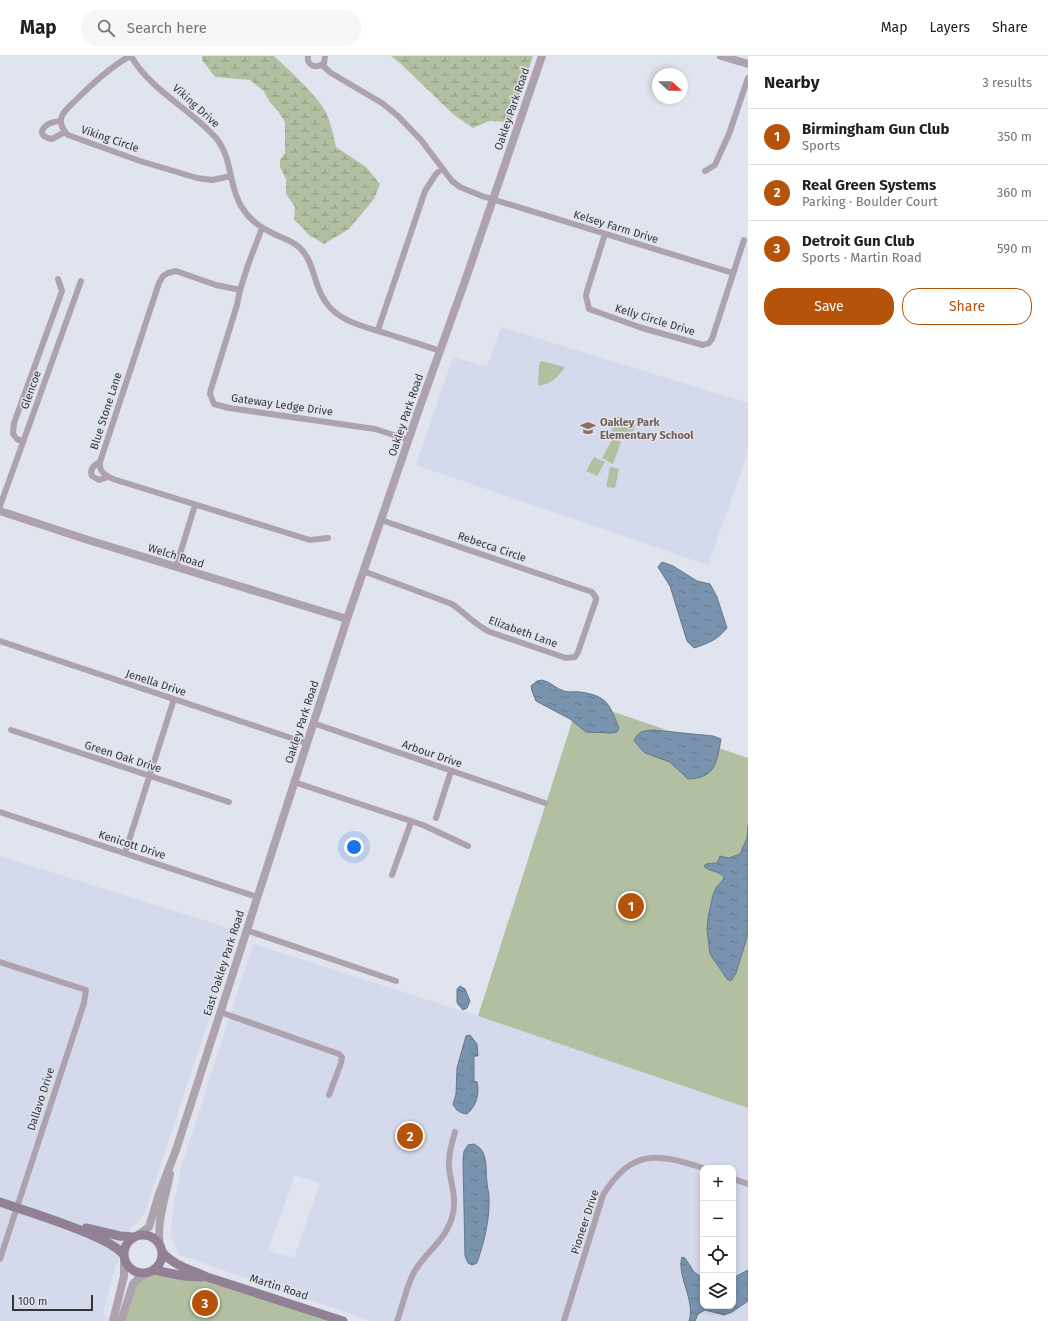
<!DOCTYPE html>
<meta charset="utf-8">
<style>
:root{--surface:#fff;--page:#f6f6f6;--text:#202124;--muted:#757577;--line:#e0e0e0;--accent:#b45309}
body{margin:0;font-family:"Fira Sans",sans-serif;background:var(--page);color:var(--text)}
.controls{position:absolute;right:12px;bottom:12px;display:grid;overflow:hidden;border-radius:8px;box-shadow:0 2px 6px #0003}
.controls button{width:36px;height:36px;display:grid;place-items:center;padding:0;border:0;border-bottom:1px solid var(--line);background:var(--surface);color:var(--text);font:20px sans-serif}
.compass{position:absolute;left:652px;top:12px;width:36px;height:36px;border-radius:50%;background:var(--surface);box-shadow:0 2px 6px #0003;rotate:111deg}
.scale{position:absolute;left:12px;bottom:10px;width:81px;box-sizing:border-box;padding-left:4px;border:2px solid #333538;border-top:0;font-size:11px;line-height:14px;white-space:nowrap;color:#333538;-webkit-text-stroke:3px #e0e4ee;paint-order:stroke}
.you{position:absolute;left:354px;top:791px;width:14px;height:14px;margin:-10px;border:3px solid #fff;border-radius:50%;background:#1a73e8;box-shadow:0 0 0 6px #1a73e833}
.badge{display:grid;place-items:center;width:26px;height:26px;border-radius:50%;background:var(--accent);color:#fff;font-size:13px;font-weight:700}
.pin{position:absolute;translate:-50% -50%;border:2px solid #fff;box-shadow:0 1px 4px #0006}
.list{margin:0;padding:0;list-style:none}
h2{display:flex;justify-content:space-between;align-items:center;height:52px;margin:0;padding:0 16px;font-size:17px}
h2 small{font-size:13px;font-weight:400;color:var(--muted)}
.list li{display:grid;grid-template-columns:26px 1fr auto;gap:12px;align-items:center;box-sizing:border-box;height:56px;padding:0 16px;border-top:1px solid var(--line)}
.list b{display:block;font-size:15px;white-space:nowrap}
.list p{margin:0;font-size:13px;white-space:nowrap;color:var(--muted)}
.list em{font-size:13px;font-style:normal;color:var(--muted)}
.actions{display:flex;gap:8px;padding:12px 16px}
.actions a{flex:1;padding:9px 0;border:1px solid var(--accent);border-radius:16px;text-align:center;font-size:14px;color:var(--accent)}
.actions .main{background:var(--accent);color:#fff}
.icon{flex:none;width:22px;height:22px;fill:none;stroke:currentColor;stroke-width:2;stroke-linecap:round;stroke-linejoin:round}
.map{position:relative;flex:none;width:748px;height:1265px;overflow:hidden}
header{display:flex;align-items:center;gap:24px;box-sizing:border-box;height:56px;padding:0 20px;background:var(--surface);border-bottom:1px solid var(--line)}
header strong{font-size:19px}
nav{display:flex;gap:22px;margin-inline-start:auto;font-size:14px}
.search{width:280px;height:36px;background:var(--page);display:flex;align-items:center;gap:10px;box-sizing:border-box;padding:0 14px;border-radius:16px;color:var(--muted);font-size:15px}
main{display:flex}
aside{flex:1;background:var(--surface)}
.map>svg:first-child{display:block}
</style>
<header>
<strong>Map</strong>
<div class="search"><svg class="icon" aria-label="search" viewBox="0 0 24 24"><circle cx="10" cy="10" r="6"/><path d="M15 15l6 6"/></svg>Search here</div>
<nav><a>Map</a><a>Layers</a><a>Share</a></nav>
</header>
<main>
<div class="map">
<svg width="748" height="1265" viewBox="0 0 748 1265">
<defs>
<pattern id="wetland-marsh" width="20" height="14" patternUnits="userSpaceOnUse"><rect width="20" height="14" fill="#b2bfa1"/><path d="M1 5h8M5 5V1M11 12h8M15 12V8" fill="none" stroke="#919c84"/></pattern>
<pattern id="water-ripples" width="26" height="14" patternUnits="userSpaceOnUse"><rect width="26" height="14" fill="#7993ae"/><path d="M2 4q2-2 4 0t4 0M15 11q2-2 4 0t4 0" fill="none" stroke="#64798f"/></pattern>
</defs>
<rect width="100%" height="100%" fill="#e0e4ee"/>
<path fill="#d4d9eb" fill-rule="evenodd" d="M501,271L748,347V396L708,509L416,409L453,301L487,311Z
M0,800L238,875L145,1156L137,1167L132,1170L116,1210L103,1257L109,1265H0Z
M253,888L478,960L748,1052V1265H371L180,1199L170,1180L173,1154L181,1112ZM703,1112H733V1250H703ZM295,1119L320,1127L294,1202L268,1195Z"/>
<path fill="url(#wetland-marsh)" d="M202,0H274C289,14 310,33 322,50C330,61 333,77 336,91L366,111L380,128L374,143L349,173L324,188L309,179L294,163L295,151L286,138V123L280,111V104L285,97V66L278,55L269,45L264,35L250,24L215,21L202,4Z
M391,0H533L511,66L489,65L473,72L454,59L400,7Z"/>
<path fill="#b2bfa1" d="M542,305L565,311C556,323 553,327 538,330L539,309L540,306Z
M618,360L636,368L630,384L611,376Z
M613,382L621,386L613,408L602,402Z
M594,401L605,406L597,420L586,415Z
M610,411L619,413L615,432L606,431Z
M579,644L748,702V1052L478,960Z
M154,1218L205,1222L335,1265H124L136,1228Z"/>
<path fill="url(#water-ripples)" stroke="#64778b" d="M662,506L673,510L697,525L710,528L717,541L727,572C717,584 709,587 694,592L687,585L670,530L658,511Z
M542,624C551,626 556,633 564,635C569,637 575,635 580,636C608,640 609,648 619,672L617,676L612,677L586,676L570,663L536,645L532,635L531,630L537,625Z
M653,674L713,680L721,683C717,707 715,722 688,723L670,706L645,697L634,685C638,675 643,675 653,674Z
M748,769V878L736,917L731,925L727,923L710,898L707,874L708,862L713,839L716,832L723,824L724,821C718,814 709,816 704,810L706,808L717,807L720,800L729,802L740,798L747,782Z
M460,930L465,933L470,945L467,952L463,954L457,947V933Z
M470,979L477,988L478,1000H474V1025L477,1026C480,1038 476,1050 467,1058C460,1057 456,1055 453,1048L456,1038L457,1012L466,980Z
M474,1088C489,1095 485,1112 487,1126C487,1131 489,1136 489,1141C490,1164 484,1186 477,1207L472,1209L468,1207L465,1200L463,1104L464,1095L468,1089Z
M682,1201L685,1202L694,1216L703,1222V1250H733V1222L748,1214V1245L732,1256L724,1259L705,1254L698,1258L695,1265H689C696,1245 676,1219 682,1201Z"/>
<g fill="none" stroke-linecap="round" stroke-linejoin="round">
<path stroke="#ada2ae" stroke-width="6" d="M130,0C110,11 93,27 77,43C72,48 65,53 62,60C59,66 63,75 68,79L140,105L197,122L212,124L231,120
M131,0C150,34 191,53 216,82C233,103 228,128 241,150C248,162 259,171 272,177C282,182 291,184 299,191C315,206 313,228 325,245C338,266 366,271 388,278C406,284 423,289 440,295
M308,0C306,10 317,13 324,7L325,0
M322,9L331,17L382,47L398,60L421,84L452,125L460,131L482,140L733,217
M61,65C44,65 33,80 52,83L65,76
M705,115L715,109L718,102L729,78L748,22
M262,172L248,209L240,234L237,249L211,333L210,338L214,348L229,352L375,373L409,384
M605,178L587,235L586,240L589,253L642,272L703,289L709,287L712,283L744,184
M240,234L216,229L176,215L168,217L163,220L159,227L100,406C99,415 104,419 113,423L310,484L328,482
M378,274L425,135L436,118L442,113
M23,386L17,383L13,378L14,367L62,235L58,223
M100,406C94,409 89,413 92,420L99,424L108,421
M0,450L81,225
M176,511L195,449
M363,515L452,548C465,557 475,569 490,576L566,602L575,601L578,596L596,544V542L592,536L381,464
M0,585L306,687
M313,667L545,747
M11,674L229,746
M294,726L423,769L468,790
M0,756L257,841
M436,762L451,715
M125,797L174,643
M392,819L411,766
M246,874L396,925
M0,906L86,934L84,947L0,1203
M220,956L339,998L342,1001L341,1007L329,1039
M733,1123L748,1128
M397,1265C403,1250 407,1226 416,1213C429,1193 448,1182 453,1157C456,1143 452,1131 450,1118C447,1103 451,1090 455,1076
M564,1265L603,1139C632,1093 656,1097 703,1112"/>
<path stroke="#ada2ae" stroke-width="8" d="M721,0L748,8
M0,455L85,483L347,563
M138,1179L149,1171L159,1138L176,1094L347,563L418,356L464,228L542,0
M160,1189C156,1167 166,1140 170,1118
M113,1265L124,1220V1203
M121,1265L133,1228L139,1222L148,1217"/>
<path stroke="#928194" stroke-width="9" d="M0,1146C29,1156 59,1165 87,1177C100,1183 114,1188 124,1199
M86,1172L120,1180L134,1181
M124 1198a19 19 0 1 1 38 0a19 19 0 1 1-38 0Z
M162,1196C174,1210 192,1214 207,1221L343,1265
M154,1214L184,1220L202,1221"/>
</g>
<defs>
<g id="school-bare" transform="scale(1.2)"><path d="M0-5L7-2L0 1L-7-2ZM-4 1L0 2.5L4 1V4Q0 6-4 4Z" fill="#8d6e63" stroke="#e0e4ee" stroke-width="2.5" paint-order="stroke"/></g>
</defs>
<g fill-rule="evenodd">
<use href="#school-bare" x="588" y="372"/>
</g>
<g text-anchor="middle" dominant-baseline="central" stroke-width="3" stroke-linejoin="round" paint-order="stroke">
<g font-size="11" fill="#333538" stroke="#e0e4ee">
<text transform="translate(196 50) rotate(42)">Viking Drive</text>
<text transform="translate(512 53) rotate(-71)">Oakley Park Road</text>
<text transform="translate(110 83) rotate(19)">Viking Circle</text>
<text transform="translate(616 171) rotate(17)">Kelsey Farm Drive</text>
<text transform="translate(655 264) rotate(17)">Kelly Circle Drive</text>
<text transform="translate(31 334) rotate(-70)">Glencoe</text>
<text transform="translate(282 349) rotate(8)">Gateway Ledge Drive</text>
<text transform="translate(106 355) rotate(-72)">Blue Stone Lane</text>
<text transform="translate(406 359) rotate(-71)">Oakley Park Road</text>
<text transform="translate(492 491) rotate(19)">Rebecca Circle</text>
<text transform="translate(176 500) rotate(17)">Welch Road</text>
<text transform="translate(523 576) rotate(20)">Elizabeth Lane</text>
<text transform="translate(156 627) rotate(18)">Jenella Drive</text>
<text transform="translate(302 666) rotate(-72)">Oakley Park Road</text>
<text transform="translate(432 698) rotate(19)">Arbour Drive</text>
<text transform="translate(123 701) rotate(18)">Green Oak Drive</text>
<text transform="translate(132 789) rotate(18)">Kenicott Drive</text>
<text transform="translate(224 907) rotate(-72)">East Oakley Park Road</text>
<text transform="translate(41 1043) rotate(-72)">Dallavo Drive</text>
<text transform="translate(585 1166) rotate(-72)">Pioneer Drive</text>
<text transform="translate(279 1231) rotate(18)">Martin Road</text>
</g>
<g font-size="11" font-weight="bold" fill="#785e54" stroke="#e0e4ee" text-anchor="start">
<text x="600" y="366">Oakley Park<tspan x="600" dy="13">Elementary School</tspan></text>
</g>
</g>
</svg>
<div class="controls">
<button>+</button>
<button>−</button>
<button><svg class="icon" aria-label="locate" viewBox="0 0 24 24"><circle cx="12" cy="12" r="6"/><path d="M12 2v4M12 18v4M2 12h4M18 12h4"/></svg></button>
<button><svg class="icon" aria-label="layers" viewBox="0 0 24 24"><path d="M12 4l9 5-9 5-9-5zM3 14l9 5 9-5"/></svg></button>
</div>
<svg class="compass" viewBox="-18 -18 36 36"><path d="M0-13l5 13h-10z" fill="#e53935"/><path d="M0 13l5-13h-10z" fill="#757577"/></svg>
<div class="scale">100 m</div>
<div class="you"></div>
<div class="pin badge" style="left:631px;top:850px">1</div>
<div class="pin badge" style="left:410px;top:1080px">2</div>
<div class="pin badge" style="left:205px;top:1247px">3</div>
</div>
<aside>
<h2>Nearby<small>3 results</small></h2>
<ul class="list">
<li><span class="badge">1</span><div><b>Birmingham Gun Club</b><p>Sports</p></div><em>350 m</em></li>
<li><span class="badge">2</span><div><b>Real Green Systems</b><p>Parking · Boulder Court</p></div><em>360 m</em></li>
<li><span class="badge">3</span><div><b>Detroit Gun Club</b><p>Sports · Martin Road</p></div><em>590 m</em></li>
</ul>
<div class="actions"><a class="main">Save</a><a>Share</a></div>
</aside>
</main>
